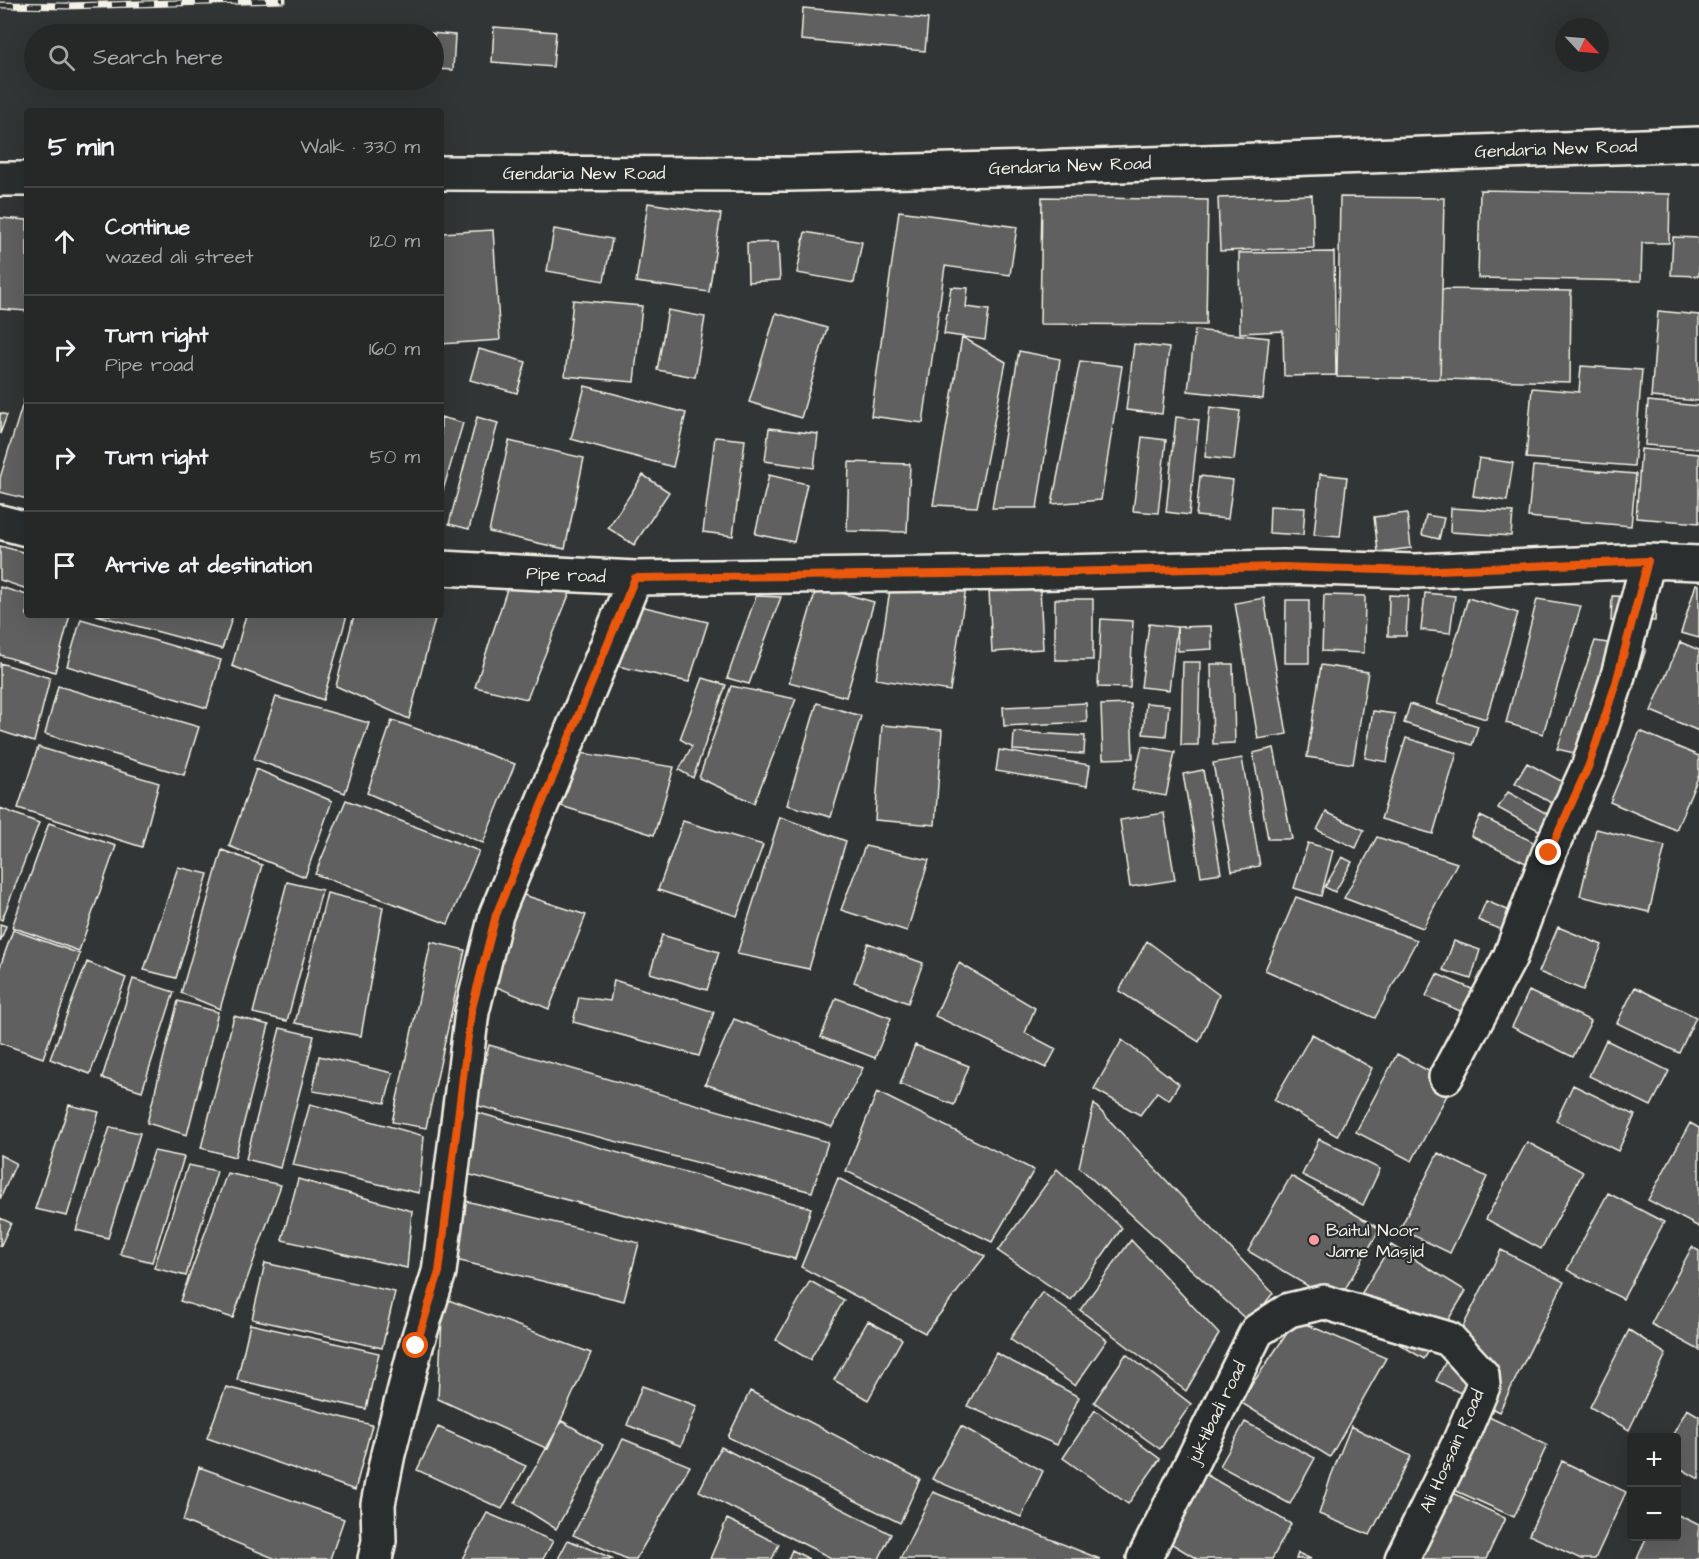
<!DOCTYPE html>
<meta charset="utf-8">
<style>
:root{--surface:#262828;--page:#323434;--text:#f1f3f6;--muted:#a4a6a8;--line:#424445}
body{margin:0;font-family:"Architects Daughter",sans-serif;background:var(--page);color:var(--text)}
.controls{position:absolute;right:18px;bottom:18px;display:grid;overflow:hidden;border-radius:6px;box-shadow:0 6px 24px #0002}
.controls button{width:54px;height:54px;display:grid;place-items:center;padding:0;border:0;border-bottom:2px solid var(--line);background:var(--surface);color:var(--text);font:30px sans-serif}
.compass{position:absolute;left:1555px;top:18px;width:54px;height:54px;border-radius:50%;background:var(--surface);box-shadow:0 6px 24px #0002;rotate:116deg}
.stop{position:absolute;width:18px;height:18px;margin:-14px;border:4px solid #ea580c;border-radius:50%;background:#fff}
.stop.end{background:#ea580c;border-color:#fff;box-shadow:0 2px 6px #0008}
.list{margin:0;padding:0;list-style:none}
h2{display:flex;justify-content:space-between;align-items:center;height:78px;margin:0;padding:0 24px;font-size:26px}
h2 small{font-size:20px;font-weight:400;color:var(--muted)}
.list li{display:grid;grid-template-columns:39px 1fr auto;gap:18px;align-items:center;box-sizing:border-box;height:108px;padding:0 24px;border-top:2px solid var(--line)}
.list b{display:block;font-size:22px;white-space:nowrap}
.list p{margin:0;font-size:20px;white-space:nowrap;color:var(--muted)}
.list em{font-size:20px;font-style:normal;color:var(--muted)}
.icon{flex:none;width:33px;height:33px;fill:none;stroke:currentColor;stroke-width:2;stroke-linecap:round;stroke-linejoin:round}
.map{position:relative;flex:none;width:1699px;height:1559px;overflow:hidden}
.search{position:absolute;background:var(--surface);box-shadow:0 6px 24px #0002;left:24px;top:24px;width:420px;height:66px;display:flex;align-items:center;gap:15px;box-sizing:border-box;padding:0 21px;border-radius:33px;color:var(--muted);font-size:22px}
.panel{position:absolute;background:var(--surface);box-shadow:0 6px 24px #0002;left:24px;top:108px;width:420px;height:510px;border-radius:6px}
.map>svg:first-child{display:block}
</style>
<div class="map">
<svg width="1699" height="1559" viewBox="0 0 1699 1559">
<rect width="100%" height="100%" fill="#323535"/>
<filter id="ink" filterUnits="userSpaceOnUse"><feTurbulence type="fractalNoise" baseFrequency=".0167" numOctaves="2"/><feDisplacementMap in="SourceGraphic" scale="12" xChannelSelector="R" yChannelSelector="G"/><feConvolveMatrix kernelMatrix="1 2 1 2 8 2 1 2 1" color-interpolation-filters="sRGB"/></filter>
<g filter="url(#ink)">
<path fill="#5f605f" stroke="#f4f1e8" stroke-width="1.5" d="M803,8L928,19L925,51L801,40Z
M351,27L455,35L453,70L434,69V34H350Z
M494,27L556,32L553,67L492,62Z
M1480,190L1670,194L1669,243H1642L1641,281L1478,278Z
M1312,195L1314,248L1220,251L1218,198Z
M1042,197L1208,200L1206,325L1040,324Z
M1340,197L1444,198L1440,379L1337,377Z
M648,203L721,214L709,292L636,282Z
M899,211L1017,227L1010,275L945,266L923,423L871,416Z
M0,218L27,220V311L0,309Z
M554,229L612,239L604,281L547,271Z
M493,230L500,340L441,344V233Z
M805,232L862,242L854,283L797,273Z
M1673,237L1699,238V276L1671,275Z
M778,242L780,280L748,282L747,243Z
M1334,252L1336,375L1284,376L1283,331L1240,333L1239,253Z
M951,287L968,288L966,307L989,310L985,340L944,334Z
M1442,289L1571,291L1570,382L1440,379Z
M573,300L642,306L634,382L565,376Z
M668,310L705,317L695,377L657,370Z
M1658,311L1699,315V401L1651,397Z
M776,313L827,328L801,418L749,402Z
M1195,330L1269,338L1263,399L1188,391Z
M962,337L1006,362L977,507L933,505Z
M1134,344L1169,348L1162,414L1126,410Z
M479,349L526,362L517,393L470,380Z
M1019,351L1060,359L1037,508H992Z
M1080,361L1122,366L1101,500L1052,504Z
M1581,366L1642,370L1634,466L1526,458L1532,388L1579,392Z
M585,386L686,413L673,467L571,439Z
M27,390V499L0,492V478Z
M1648,401L1699,406V449L1645,445Z
M1210,407L1240,411L1234,460L1205,457Z
M0,413L7,415L0,434Z
M441,417L463,423L441,497Z
M477,417L498,423L469,529L449,524Z
M1176,417L1199,420L1189,515L1166,512Z
M769,428L818,434L814,468L765,461Z
M715,437L745,440L733,536L703,532Z
M1142,437L1166,440L1158,513L1133,511Z
M509,441L584,458L565,549L489,532Z
M1641,449L1699,454V523L1636,518Z
M1479,458L1513,463L1507,501L1473,496Z
M849,462L910,464L907,532L847,531Z
M1533,466L1636,474L1631,526L1528,517Z
M1320,474L1347,477L1340,537L1314,535Z
M643,475L669,492L634,545L608,528Z
M769,475L807,484L794,542L755,534Z
M1200,476L1233,480L1228,519L1196,516Z
M1270,506L1305,508L1303,535L1269,533Z
M1451,508L1513,512L1511,536L1450,532Z
M1407,513L1411,548L1378,552L1374,517Z
M1426,515L1444,518L1439,539L1422,535Z
M0,546L27,553V589L0,580Z
M892,577L966,588L950,691L876,679Z
M1696,584L1699,585V638L1681,633Z
M508,586L571,590L527,699L475,687Z
M817,586L874,602L846,697L789,682Z
M0,587L27,595V615H70L55,672L0,655Z
M1040,588L1043,649L992,652L989,590Z
M1425,593L1455,596L1450,633L1421,630Z
M1324,595L1365,596L1364,653L1322,651Z
M1389,595L1408,596L1406,636H1388Z
M756,596L781,597L749,684L727,678Z
M1612,596L1656,597L1655,621H1611Z
M1264,598L1287,734L1258,739L1235,603Z
M1468,598L1518,613L1486,719L1437,704Z
M1055,599H1093V660H1055Z
M1537,599L1581,606L1543,734L1506,723Z
M1286,600H1309V663H1285Z
M636,605L708,622L689,682L613,665Z
M96,615H233L222,649Z
M246,615H347L323,700L232,666Z
M354,615H436L409,719L336,686Z
M81,619L221,660L207,708L67,666Z
M1101,619L1133,621L1130,688L1098,687Z
M1149,624L1177,627L1169,690L1141,687Z
M1211,626L1212,649L1178,651L1177,627Z
M1595,641L1646,649L1608,761L1557,749Z
M1680,642L1699,650V731L1651,711Z
M1183,662H1200L1198,745H1181Z
M0,663L50,678L34,742L0,731Z
M1211,664H1233L1235,743L1213,744Z
M1321,665L1368,672L1353,764L1307,757Z
M703,678L726,685L693,778L679,770L692,746L680,739Z
M58,686L199,727L184,775L45,734Z
M731,686L796,699L754,803L699,778Z
M276,697L369,723L345,793L254,759Z
M817,703L861,716L831,817L787,805Z
M1086,703L1087,722L1004,726L1003,707Z
M1146,703L1169,705L1166,736L1143,734Z
M1131,704L1133,758L1103,759L1101,705Z
M1410,704L1478,726L1472,745L1404,723Z
M1373,711L1395,714L1387,762L1365,758Z
M392,720L515,764L483,843L367,793Z
M882,725L942,730L935,825L875,820Z
M1640,731L1699,756V775L1676,830L1610,802Z
M1014,732L1085,736L1084,754L1013,750Z
M1406,738L1457,753L1433,834L1381,819Z
M1142,746L1175,752L1166,796L1132,790Z
M38,747L159,783L142,847L18,808Z
M1274,748L1292,839H1268L1253,753Z
M999,750L1090,765L1087,786L996,771Z
M580,753L674,767L654,835L558,805Z
M1242,758L1260,866L1232,871L1213,763Z
M1527,763L1584,793L1572,814L1515,783Z
M256,769L332,801L305,877L229,846Z
M1203,770L1221,873L1201,876L1183,774Z
M1508,792L1560,821L1551,837L1498,808Z
M346,800L479,851L448,924L315,874Z
M0,808L39,823L2,920L0,919Z
M1326,812L1364,830L1356,848L1317,830Z
M1164,813L1175,880L1130,887L1120,820Z
M1480,816L1560,855L1550,875L1471,836Z
M780,817L846,841L809,969L737,954Z
M683,821L763,845L737,916L658,890Z
M49,823L116,846L79,951L12,927Z
M1596,829L1665,846L1649,912L1580,896Z
M1377,837L1457,863L1423,928L1344,898Z
M1308,843L1333,850L1321,896L1294,888Z
M865,846L929,860L907,931L841,910Z
M222,850L262,865L220,1009L181,993Z
M1342,857L1352,862L1335,892L1325,887Z
M178,867L208,874L176,978L144,970Z
M287,882L322,890L287,1021L253,1013Z
M502,888L586,915L549,1009L473,977Z
M327,893L383,907L361,1036L295,1023Z
M1296,897L1417,940L1375,1018L1265,970Z
M1486,901L1522,916L1515,936L1478,920Z
M0,924L6,926L0,942Z
M1558,927L1602,945L1583,990L1539,972Z
M13,930L80,954L43,1058L0,1043V967Z
M662,935L719,952L707,990L650,973Z
M1147,941L1219,995L1199,1042L1119,991Z
M1454,941L1480,950L1471,979L1443,970Z
M431,942L465,950L426,1128L392,1122Z
M868,943L923,963L908,1003L854,982Z
M87,962L126,978L90,1074L50,1059Z
M959,963L1035,1008L1025,1033L1056,1049L1046,1068L935,1016Z
M1437,974L1495,999L1485,1022L1426,996Z
M133,979L174,992L142,1091L102,1078Z
M614,980L714,1012L699,1056L573,1022L579,997L610,1001Z
M1635,987L1696,1017L1679,1053L1617,1023Z
M1529,991L1591,1021L1573,1057L1512,1027Z
M836,998L891,1018L875,1058L821,1037Z
M178,1001L218,1012L187,1135L147,1123Z
M234,1016L269,1025L235,1157L201,1148Z
M734,1019L863,1068L832,1127L705,1084Z
M280,1028L314,1036L280,1168L246,1159Z
M1312,1034L1372,1068L1337,1136L1274,1100Z
M1122,1040L1179,1084L1169,1100L1157,1092L1140,1115L1094,1089Z
M1606,1040L1669,1071L1651,1106L1589,1076Z
M489,1045L828,1142L812,1192L475,1105Z
M915,1045L969,1066L954,1105L900,1084Z
M1397,1054L1453,1084L1412,1161L1356,1132Z
M319,1056L393,1073L385,1103L313,1091Z
M1573,1085L1635,1115L1618,1151L1556,1121Z
M877,1092L1034,1170L992,1242L846,1171Z
M310,1104L424,1136L419,1193L293,1165Z
M1094,1104L1273,1293L1250,1323L1079,1167Z
M69,1105L99,1112L67,1216L35,1209Z
M472,1111L811,1208L795,1259L459,1172Z
M1690,1123L1699,1128V1227L1648,1200Z
M110,1127L140,1133L108,1238L76,1230Z
M1319,1139L1380,1169L1363,1205L1302,1175Z
M1527,1142L1583,1172L1541,1249L1486,1219Z
M154,1151L184,1157L152,1262L120,1254Z
M1438,1153L1487,1177L1450,1253L1400,1229Z
M0,1155L16,1163L0,1199Z
M188,1165L217,1171L186,1276L154,1268Z
M1057,1169L1122,1228L1071,1300L998,1251Z
M227,1173L281,1185L233,1318L180,1301Z
M1291,1176L1380,1229L1337,1303L1248,1251Z
M838,1178L985,1256L925,1333L801,1267Z
M298,1179L412,1211L407,1268L282,1240Z
M1608,1193L1664,1222L1623,1299L1567,1270Z
M466,1201L639,1243L624,1301L452,1259Z
M0,1218L11,1223L0,1247Z
M1131,1240L1219,1334L1186,1391L1080,1310Z
M1391,1245L1466,1291L1424,1359L1349,1314Z
M1692,1247L1699,1251V1350L1651,1324Z
M1501,1250L1564,1282L1499,1412L1436,1381Z
M265,1263L395,1292L382,1348L252,1319Z
M810,1281L844,1300L810,1360L776,1340Z
M1042,1292L1107,1340L1075,1386L1010,1339Z
M443,1298L591,1353L548,1449L438,1399Z
M1296,1320L1386,1358L1330,1457L1240,1402Z
M868,1321L902,1339L868,1400L834,1380Z
M250,1324L379,1353L366,1409L237,1380Z
M1629,1330L1666,1354L1629,1430L1590,1407Z
M996,1353L1079,1397L1057,1445L967,1406Z
M1126,1354L1191,1404L1160,1449L1094,1402Z
M642,1386L697,1406L681,1446L627,1425Z
M226,1387L372,1425L355,1490L207,1438Z
M750,1391L920,1479L900,1523L728,1437Z
M1687,1409L1699,1416V1479L1676,1466V1438H1671Z
M1095,1410L1160,1459L1128,1504L1063,1458Z
M1483,1414L1547,1445L1514,1517L1450,1488Z
M562,1421L603,1445L556,1529L515,1503Z
M1245,1422L1315,1458L1290,1504L1220,1466Z
M961,1426L1043,1471L1021,1517L932,1479Z
M1351,1426L1411,1456L1370,1535L1319,1514L1331,1476Z
M438,1427L526,1466L502,1509L417,1470Z
M623,1439L690,1466L636,1559H627L573,1535Z
M721,1447L891,1534L879,1559H833L699,1491Z
M1562,1461L1626,1492L1595,1559H1581L1529,1535Z
M199,1467L344,1519L330,1559H276L183,1521Z
M1200,1471L1291,1524L1272,1559H1197L1167,1541Z
M1441,1487L1505,1518L1486,1559H1408Z
M933,1492L1100,1559H900Z
M487,1513L553,1541L543,1559H462Z
M1676,1514L1699,1525V1559H1637L1647,1536H1676Z
M727,1519L779,1544L772,1559H710Z
M568,1540L614,1559H558Z
M792,1550L809,1559H788Z
M1298,1553L1311,1559H1296Z"/>
<g fill="none" stroke-linecap="round" stroke-linejoin="round">
<g stroke="#f4f1e8" stroke-width="38">
<path id="minor" d="M0,522L27,529
M441,568L635,578L1015,573L1283,567L1415,571L1648,561L1699,563
M1446,1077L1510,957L1549,853L1589,765L1616,683L1648,561
M375,1559L379,1541L378,1504L388,1454L416,1346L439,1272L472,1012L496,915L635,578
M1144,1559L1257,1331L1289,1310L1324,1302L1449,1339L1482,1375L1483,1386L1459,1443L1402,1559"/>
</g>
<g stroke="#f4f1e8" stroke-width="38">
<path id="major" d="M441,173L790,174L1038,168L1699,144
M0,179H27"/>
</g>
<use href="#minor" stroke="#2a2d2e" stroke-width="33"/>
<use href="#major" stroke="#2a2d2e" stroke-width="33"/>
<g stroke="#f4f1e8" stroke-width="7">
<path id="rail" d="M0,5L66,6L283,0"/>
</g>
<use href="#rail" stroke="#2a2d2e" stroke-width="4.5" stroke-dasharray="14" stroke-linecap="butt"/>
</g>
</g>
<g fill="none" stroke-linecap="round" stroke-linejoin="round" filter="url(#ink)">
<path stroke="#ea580c" stroke-width="8" d="M416,1346L439,1272L471,1012L496,915L635,578L1016,573L1283,567L1415,571L1648,561L1616,683L1589,765L1549,853"/>
</g>
<circle fill="#ff9aa2" stroke="#2a2d2e" stroke-width="2" cx="1314" cy="1240" r="6"/>
<g text-anchor="middle" dominant-baseline="central" stroke-width="4.5" stroke-linejoin="round" paint-order="stroke">
<g font-size="18" fill="#f4f1e8" stroke="#2a2d2e">
<text transform="translate(1556 149) rotate(-2)">Gendaria New Road</text>
<text transform="translate(1070 166) rotate(-2)">Gendaria New Road</text>
<text x="584" y="173">Gendaria New Road</text>
<text transform="translate(566 575) rotate(3)">Pipe road</text>
<text transform="translate(1217 1412) rotate(-64)">juktibadi road</text>
<text transform="translate(1452 1451) rotate(-66)">Ali Hossain Road</text>
</g>
<g font-size="18" fill="#f4f1e8" stroke="#2a2d2e" text-anchor="start">
<text x="1326" y="1230">Baitul Noor<tspan x="1326" dy="21">Jame Masjid</tspan></text>
</g>
</g>
</svg>
<div class="controls">
<button>+</button>
<button>−</button>
</div>
<svg class="compass" viewBox="-18 -18 36 36"><path d="M0-13l5 13h-10z" fill="#e53935"/><path d="M0 13l5-13h-10z" fill="#a4a6a8"/></svg>
<div class="stop" style="left:416px;top:1346px"></div>
<div class="stop end" style="left:1549px;top:853px"></div>
<div class="search"><svg class="icon" aria-label="search" viewBox="0 0 24 24"><circle cx="10" cy="10" r="6"/><path d="M15 15l6 6"/></svg>Search here</div>
<section class="panel">
<h2>5 min<small>Walk · 330 m</small></h2>
<ul class="list">
<li><svg class="icon" aria-label="ahead" viewBox="0 0 24 24"><path d="M12 20V5M6 11l6-6 6 6"/></svg><div><b>Continue</b><p>wazed ali street</p></div><em>120 m</em></li>
<li><svg class="icon" aria-label="right" viewBox="0 0 24 24"><path d="M7 20v-9h11M14 6l5 5-5 5"/></svg><div><b>Turn right</b><p>Pipe road</p></div><em>160 m</em></li>
<li><svg class="icon" aria-label="right" viewBox="0 0 24 24"><path d="M7 20v-9h11M14 6l5 5-5 5"/></svg><div><b>Turn right</b></div><em>50 m</em></li>
<li><svg class="icon" aria-label="arrive" viewBox="0 0 24 24"><path d="M6 21V4h12l-3 4 3 4H6"/></svg><div><b>Arrive at destination</b></div></li>
</ul>
</section>
</div>
